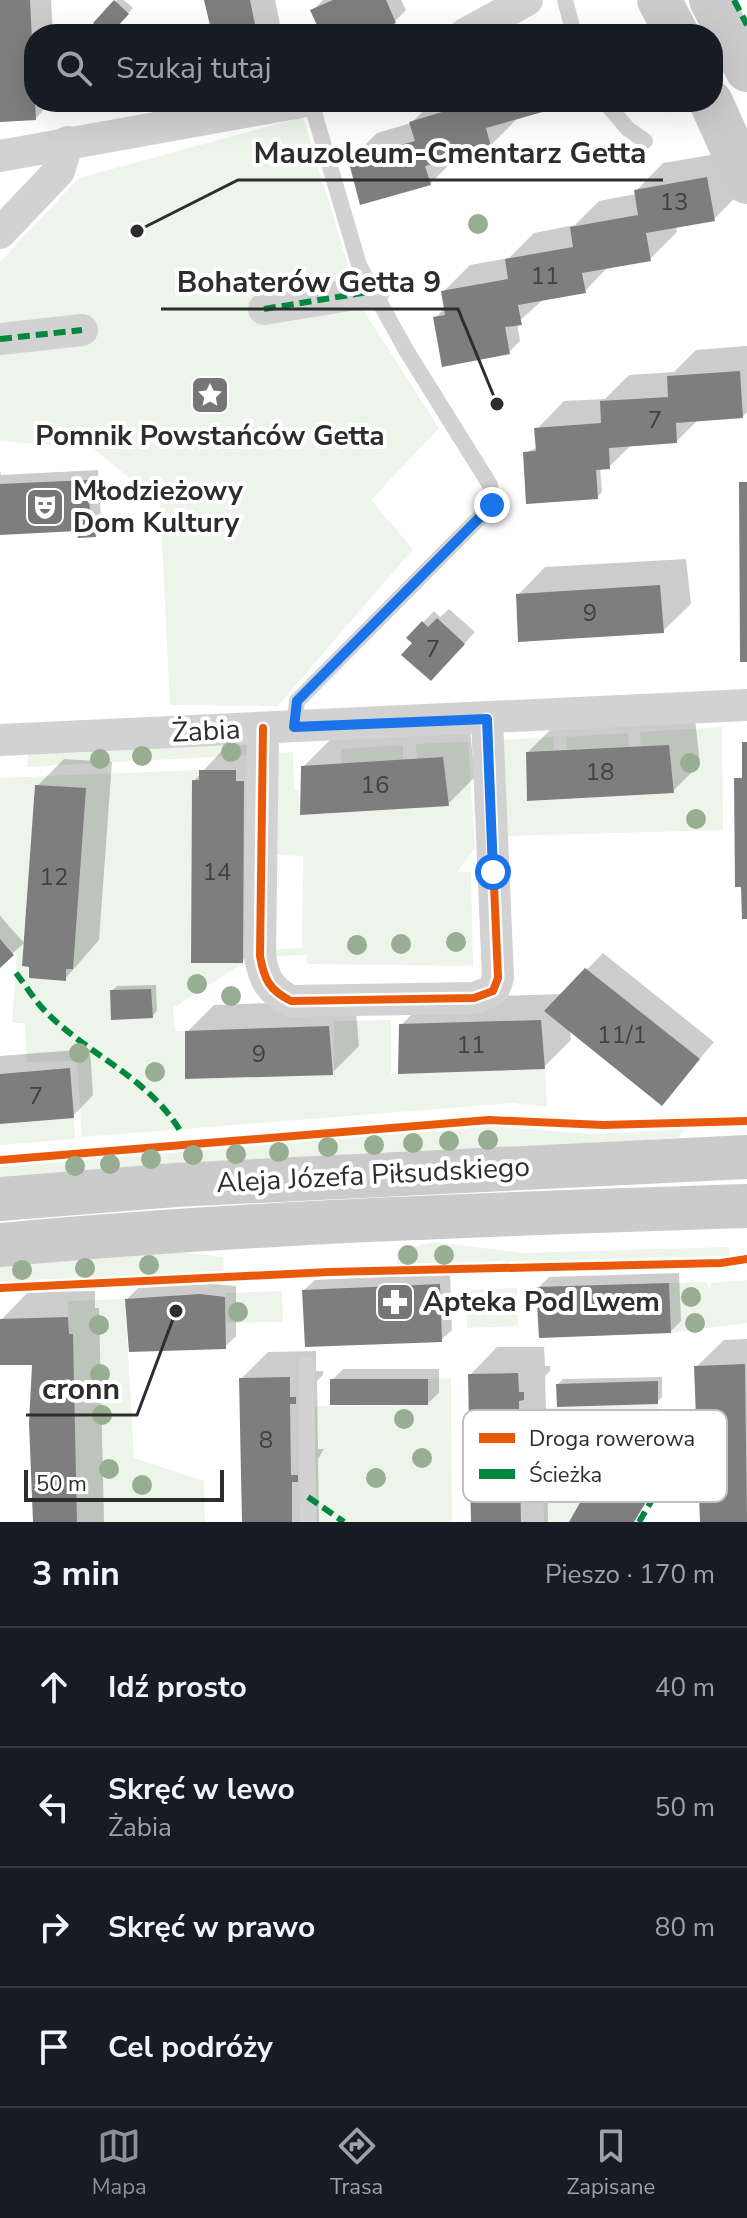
<!DOCTYPE html>
<html lang="pl">
<meta charset="utf-8">
<style>
:root{--surface:#171b24;--page:#242831;--text:#f1f3f6;--muted:#9ea1a6;--line:#363941;--accent:#8c9099}
body{margin:0;font-family:"Nunito Sans",sans-serif;background:var(--page);color:var(--text)}
.scale{position:absolute;left:24px;bottom:20px;width:200px;box-sizing:border-box;padding-left:8px;border:4px solid #2d2d2d;border-top:0;font-size:22px;line-height:28px;white-space:nowrap;color:#2d2d2d;-webkit-text-stroke:6px #fff;paint-order:stroke}
.stop{position:absolute;width:24px;height:24px;margin:-18px;border:6px solid #1a73e8;border-radius:50%;background:#fff}
.stop.end{background:#1a73e8;border-color:#fff;box-shadow:0 2px 8px #0008}
.list{margin:0;padding:0;list-style:none}
h2{display:flex;justify-content:space-between;align-items:center;height:104px;margin:0;padding:0 32px;font-size:34px}
h2 small{font-size:26px;font-weight:400;color:var(--muted)}
.list li{display:grid;grid-template-columns:52px 1fr auto;gap:24px;align-items:center;box-sizing:border-box;height:120px;padding:0 32px;border-top:2px solid var(--line)}
.list b{display:block;font-size:30px;white-space:nowrap}
.list p{margin:0;font-size:26px;white-space:nowrap;color:var(--muted)}
.list em{font-size:26px;font-style:normal;color:var(--muted)}
.icon{flex:none;width:44px;height:44px;fill:none;stroke:currentColor;stroke-width:2;stroke-linecap:round;stroke-linejoin:round}
.map{position:relative;flex:none;width:747px;height:1522px;overflow:hidden}
.search{position:absolute;background:var(--surface);box-shadow:0 8px 32px #0002;left:24px;right:24px;top:24px;height:88px;display:flex;align-items:center;gap:20px;box-sizing:border-box;padding:0 28px;border-radius:32px;color:var(--muted);font-size:30px}
.sheet{height:584px;background:var(--surface)}
nav{display:flex;justify-content:space-around;align-items:center;box-sizing:border-box;height:112px;border-top:2px solid var(--line);background:var(--surface);font-size:22px;color:var(--muted)}
nav a{display:grid;justify-items:center;gap:4px}
nav .on{color:var(--accent)}
.map>svg:first-child{display:block}
</style>
<div class="map">
<svg width="747" height="1522" viewBox="0 0 747 1522">
<rect width="100%" height="100%" fill="#fff"/>
<path fill="#edf5ea" fill-rule="evenodd" d="M303,117L360,305L439,428L371,500L413,549L278,706L170,705L160,502L92,448L0,441V262L79,178Z
M722,727L723,830L505,836L499,740L554,737V750L526,752L527,801L674,793L672,768L641,747L640,732Z
M628,733L629,747L566,749V737Z
M468,742L475,848L457,872H471L473,966L307,964V955L276,956V949L302,948L303,856L277,855L278,753L293,752L294,789L299,790L301,815L449,806L443,758L417,759L416,744Z
M247,744V755L27,767L28,754Z
M403,745V760L342,764L341,749Z
M199,770V780L192,781L191,962L243,963L173,1008L175,1031H185L186,1079L334,1075V1021L391,1020V1074L545,1069L547,1107L512,1103L82,1137L77,1061L27,1062L25,1023H12L17,955L0,939V778ZM35,785L73,969H66V980L29,978V967L22,966Z
M74,1118L75,1139L0,1145V1124Z
M494,1126L591,1134L686,1129L678,1138L0,1179V1167Z
M434,1242L523,1253L729,1247L730,1256L397,1264V1251Z
M171,1251L223,1257L224,1271L0,1282V1265Z
M747,1280V1323L671,1333L669,1283L707,1282L710,1289L711,1283Z
M517,1288L518,1326L467,1328L466,1290Z
M282,1291L283,1322L227,1323L225,1293Z
M125,1299L134,1458L204,1481L205,1522H77L73,1335L69,1334L68,1301Z
M451,1378L452,1522H317L314,1406L428,1405V1379Z
M658,1404V1416L643,1422L646,1502L599,1469L569,1522H544L542,1408Z"/>
<path fill="#0003" d="M0,0H51L53,34H34V102H51L36,118L0,120Z
M117,0H124L133,8L119,23L123,27L118,34H108L95,23Z
M206,0H275L282,34H214Z
M323,0H401L406,10L395,21L364,34H323L313,10Z
M433,102H558L552,108L517,119L490,146L457,157L430,184L350,160L377,133L411,123Z
M734,151L741,192L714,219L676,226L677,232L650,259L609,266L585,291L545,298L517,323L520,341L509,352L435,318L446,307L443,292L470,265L509,258L534,233L575,225L599,201L636,194V191L663,163Z
M747,346V412L743,416L699,419L676,442L631,445L609,467H600L602,492L597,497L525,453L538,447L537,429L564,401L605,399L629,375L674,372L696,350Z
M0,470L1,475L98,470L101,519H105L106,525L95,535L79,529L0,533Z
M686,559L691,604L663,631L518,595L545,567Z
M449,609L475,632L442,668L409,637L434,611L440,617Z
M695,719L700,764L673,791L528,752L555,725Z
M470,731L475,777L448,804L303,767L330,740Z
M228,744H263L269,934L242,961L194,781Z
M64,759L112,762L99,940L65,979L32,965L37,786Z
M0,916L24,943L0,965Z
M603,953L714,1042L662,1103L570,1030L571,1040L544,1067L401,1025L429,998L563,994Z
M156,985L157,1011L152,1016L112,991L117,986Z
M355,1000L359,1046L332,1073L187,1032L214,1005Z
M90,1049L93,1095L73,1116L0,1122V1056Z
M679,1273L681,1321L670,1332L538,1288L549,1277Z
M450,1274L452,1330L441,1340L304,1290L315,1280Z
M212,1284L236,1286V1336L225,1347L127,1299L138,1288Z
M95,1291V1308H99L104,1522H36L34,1363L1,1320L28,1292Z
M747,1339V1522H702L696,1367L724,1340Z
M497,1347H544L545,1366H550V1371L545,1376L547,1445H552L547,1455L548,1522H473L470,1375Z
M316,1351V1371H323V1375L317,1381L318,1449H324L318,1459L319,1522H244L241,1379L268,1352Z
M343,1369H439V1393L428,1403L332,1380Z
M662,1377V1397L657,1402L558,1384L563,1379Z
M606,1465L649,1496L634,1522H571Z"/>
<path fill="#7e7e7e" d="M0,0H30L36,120L0,122Z
M114,0L129,14L115,29L121,34H105L93,23Z
M204,0H250L257,34H212Z
M333,0H386L396,23L369,34H321L310,10Z
M475,102H551L553,109L486,128L491,147L425,166L431,185L360,205L348,159L415,141L409,122Z
M707,177L715,221L646,233L651,261L582,273L586,293L518,305L522,325L505,327L510,354L442,367L433,317L445,315L441,291L508,279L505,259L573,247L570,227L638,215L634,190Z
M740,371L743,418L676,423L677,443L609,448L610,469L596,470L598,499L526,504L523,452L536,451L534,428L601,423L600,401L668,397L667,376Z
M88,480L91,529H95L96,537L78,538L77,531L0,535V484Z
M739,482H747V662H740Z
M660,585L664,633L518,642L516,594Z
M437,618L465,644L431,681L401,655L412,643L406,638L422,621L428,627Z
M742,742H747V919H742L741,887H735L734,778H742Z
M669,745L674,793L527,801L526,752Z
M443,757L449,806L300,815L301,766Z
M199,770H236V781H244L243,963H191L192,780H199Z
M35,785L86,788L73,969H66V981L29,978V967L22,966Z
M0,939L14,955L0,968Z
M585,968L700,1059L662,1106L544,1011Z
M151,989L153,1018L111,1020L110,990Z
M541,1020L545,1069L398,1074L399,1024Z
M329,1026L333,1075L185,1079V1031Z
M70,1068L74,1118L0,1124V1074Z
M669,1283L671,1333L539,1338L536,1287Z
M440,1284L442,1342L305,1347L302,1290Z
M200,1294L225,1297L226,1349L129,1352L125,1299Z
M68,1317L69,1334H73L77,1522H33L29,1423L32,1365H0V1319Z
M745,1364L747,1522H700L694,1366Z
M518,1373L519,1392H524V1400L519,1401L520,1471H525V1479H520L521,1522H471L468,1374Z
M290,1377V1397H296V1404H290L291,1475H298V1482H292V1522H242L239,1378Z
M330,1379H428V1405H330Z
M658,1381V1404L557,1407L556,1384Z
M599,1469L646,1502L634,1522H569Z"/>
<g fill="none" stroke-linecap="round" stroke-linejoin="round">
<path stroke="#d2d2d2" stroke-width="16" d="M565,0L574,34
M605,102L628,129L645,141
M294,727L297,701L492,505L490,485L406,350L359,265L311,102
M306,1365L308,1522"/>
<path stroke="#d2d2d2" stroke-width="32" d="M465,34L527,0
M0,156L301,102
M0,233L59,171L68,142
M264,309L374,291
M0,339L82,330
M263,728L260,956C264,979 269,990 291,1001L474,998L493,991L498,978L487,719
M0,740L747,705"/>
<path stroke="#cbcbcb" stroke-width="44" d="M659,0L677,34
M711,0L747,70
M711,102L747,182
M0,1199L175,1185L747,1157
M0,1245C249,1222 498,1214 747,1206"/>
<path stroke="#00873e" stroke-width="6" stroke-dasharray="12 6" stroke-linecap="butt" d="M734,0L747,25
M264,309L374,291
M0,339L82,330
M16,973C26,986 35,1001 47,1013C90,1056 151,1079 182,1134
M308,1497L344,1522
M639,1522L675,1461"/>
<g stroke="#fff" stroke-width="13">
<path id="cycleway" d="M263,728L260,956C264,979 269,990 291,1001L474,998L493,991L498,978L487,719
M0,1160L489,1120L603,1125L747,1121
M0,1288L329,1272L721,1263L747,1259"/>
</g>
<use href="#cycleway" stroke="#e8590c" stroke-width="8"/>
</g>
<g fill="#98ae92">
<circle cx="478" cy="224" r="10"/>
<circle cx="231" cy="752" r="10"/>
<circle cx="142" cy="756" r="10"/>
<circle cx="100" cy="759" r="10"/>
<circle cx="690" cy="763" r="10"/>
<circle cx="696" cy="819" r="10"/>
<circle cx="456" cy="942" r="10"/>
<circle cx="401" cy="944" r="10"/>
<circle cx="357" cy="945" r="10"/>
<circle cx="197" cy="984" r="10"/>
<circle cx="231" cy="996" r="10"/>
<circle cx="79" cy="1053" r="10"/>
<circle cx="155" cy="1072" r="10"/>
<circle cx="488" cy="1140" r="10"/>
<circle cx="449" cy="1141" r="10"/>
<circle cx="413" cy="1143" r="10"/>
<circle cx="374" cy="1145" r="10"/>
<circle cx="328" cy="1147" r="10"/>
<circle cx="279" cy="1152" r="10"/>
<circle cx="236" cy="1154" r="10"/>
<circle cx="193" cy="1155" r="10"/>
<circle cx="151" cy="1159" r="10"/>
<circle cx="110" cy="1164" r="10"/>
<circle cx="75" cy="1166" r="10"/>
<circle cx="408" cy="1255" r="10"/>
<circle cx="444" cy="1255" r="10"/>
<circle cx="149" cy="1265" r="10"/>
<circle cx="85" cy="1268" r="10"/>
<circle cx="22" cy="1270" r="10"/>
<circle cx="691" cy="1297" r="10"/>
<circle cx="238" cy="1312" r="10"/>
<circle cx="695" cy="1323" r="10"/>
<circle cx="99" cy="1325" r="10"/>
<circle cx="100" cy="1374" r="10"/>
<circle cx="102" cy="1415" r="10"/>
<circle cx="404" cy="1419" r="10"/>
<circle cx="422" cy="1458" r="10"/>
<circle cx="109" cy="1469" r="10"/>
<circle cx="376" cy="1478" r="10"/>
<circle cx="142" cy="1485" r="10"/>
</g>
<g fill="none" stroke-linecap="round" stroke-linejoin="round">
<path stroke="#1a73e8" stroke-width="10" d="M492,505L297,701L294,727L487,719L493,872"/>
</g>
<defs>
<g id="sight-square" transform="scale(2)"><rect x="-9" y="-9" width="18" height="18" rx="4" fill="#767676" stroke="#fff"/><path d="M0-6L1.8-2.2L6-1.7L2.9 1.2L3.7 5.4L0 3.3L-3.7 5.4L-2.9 1.2L-6-1.7L-1.8-2.2Z" fill="#fff"/></g>
<g id="theatre-square" transform="scale(2)"><rect x="-9" y="-9" width="18" height="18" rx="4" fill="#767676" stroke="#fff"/><path d="M-5-5.5Q0-4 5-5.5V0Q5 5 0 6Q-5 5-5 0ZM-3.3-2.5H-1v1.5H-3.3ZM1-2.5H3.3v1.5H1ZM-2.8 1Q0 5.5 2.8 1Z" fill="#fff"/></g>
<g id="pharmacy-square" transform="scale(2)"><rect x="-9" y="-9" width="18" height="18" rx="4" fill="#767676" stroke="#fff"/><path d="M-2-6h4v4h4v4h-4v4h-4v-4h-4v-4h4Z" fill="#fff"/></g>
</defs>
<g fill-rule="evenodd">
<use href="#sight-square" x="210" y="395"/>
<use href="#theatre-square" x="45" y="507"/>
<use href="#pharmacy-square" x="395" y="1302"/>
</g>
<g text-anchor="middle" dominant-baseline="central" stroke-width="8" stroke-linejoin="round" paint-order="stroke">
<g font-size="24" fill="#414141">
<text x="674" y="202">13</text>
<text x="545" y="276">11</text>
<text x="655" y="420">7</text>
<text x="590" y="613">9</text>
<text x="433" y="649">7</text>
<text x="600" y="772">18</text>
<text x="375" y="785">16</text>
<text x="217" y="872">14</text>
<text x="54" y="877">12</text>
<text x="622" y="1035">11/1</text>
<text x="471" y="1045">11</text>
<text x="259" y="1054">9</text>
<text x="36" y="1096">7</text>
<text x="266" y="1440">8</text>
</g>
<g font-size="28" font-weight="bold" fill="#2d2d2d" stroke="#fff" text-anchor="start">
<text x="210" y="436" text-anchor="middle">Pomnik Powstańców Getta</text>
<text x="73" y="491">Młodzieżowy<tspan x="73" dy="32">Dom Kultury</tspan></text>
<text x="423" y="1302">Apteka Pod Lwem</text>
</g>
<g font-size="28" fill="#2d2d2d" stroke="#fff">
<text transform="translate(206 731) rotate(-3)">Żabia</text>
<text transform="translate(373 1175) rotate(-3)">Aleja Józefa Piłsudskiego</text>
</g>
</g>
<rect x="463" y="1410" width="264" height="92" rx="12" fill="#fff" stroke="#c0c0c0" stroke-width="2"/>
<rect x="479" y="1433" width="36" height="10" fill="#e8590c"/>
<rect x="479" y="1469" width="36" height="10" fill="#00873e"/>
<g font-size="22" fill="#2d2d2d">
<text x="529" y="1446">Droga rowerowa</text>
<text x="529" y="1482">Ścieżka</text>
</g>
<path fill="none" stroke="#2d2d2d" stroke-width="3" d="M137 231L238 180H663M497 404L458 309H161M176 1311L137 1415H26"/>
<g fill="#2d2d2d" stroke="#fff" stroke-width="3">
<circle cx="137" cy="231" r="8"/>
<circle cx="497" cy="404" r="8"/>
<circle cx="176" cy="1311" r="8"/>
</g>
<g font-size="30" text-anchor="middle" font-weight="bold" fill="#2d2d2d" stroke="#fff" stroke-width="8" stroke-linejoin="round" paint-order="stroke">
<text x="450" y="163">Mauzoleum-Cmentarz Getta</text>
<text x="309" y="292">Bohaterów Getta 9</text>
<text x="81" y="1399">cronn</text>
</g>
</svg>
<div class="scale">50 m</div>
<div class="stop" style="left:493px;top:872px"></div>
<div class="stop end" style="left:492px;top:505px"></div>
<div class="search"><svg class="icon" aria-label="search" viewBox="0 0 24 24"><circle cx="10" cy="10" r="6"/><path d="M15 15l6 6"/></svg>Szukaj tutaj</div>
</div>
<section class="sheet">
<h2>3 min<small>Pieszo · 170 m</small></h2>
<ul class="list">
<li><svg class="icon" aria-label="ahead" viewBox="0 0 24 24"><path d="M12 20V5M6 11l6-6 6 6"/></svg><div><b>Idź prosto</b></div><em>40 m</em></li>
<li><svg class="icon" aria-label="left" viewBox="0 0 24 24"><path d="M17 20v-9H6M10 6l-5 5 5 5"/></svg><div><b>Skręć w lewo</b><p>Żabia</p></div><em>50 m</em></li>
<li><svg class="icon" aria-label="right" viewBox="0 0 24 24"><path d="M7 20v-9h11M14 6l5 5-5 5"/></svg><div><b>Skręć w prawo</b></div><em>80 m</em></li>
<li><svg class="icon" aria-label="arrive" viewBox="0 0 24 24"><path d="M6 21V4h12l-3 4 3 4H6"/></svg><div><b>Cel podróży</b></div></li>
</ul>
</section>
<nav>
<a class="on"><svg class="icon" aria-label="map" viewBox="0 0 24 24"><path d="M3 6l6-2 6 2 6-2v14l-6 2-6-2-6 2zM9 4v14M15 6v14"/></svg>Mapa</a>
<a><svg class="icon" aria-label="directions" viewBox="0 0 24 24"><path d="M12 3l9 9-9 9-9-9zM9 14v-3h6M13 9l2 2-2 2"/></svg>Trasa</a>
<a><svg class="icon" aria-label="saved" viewBox="0 0 24 24"><path d="M7 4h10v16l-5-4-5 4z"/></svg>Zapisane</a>
</nav>
